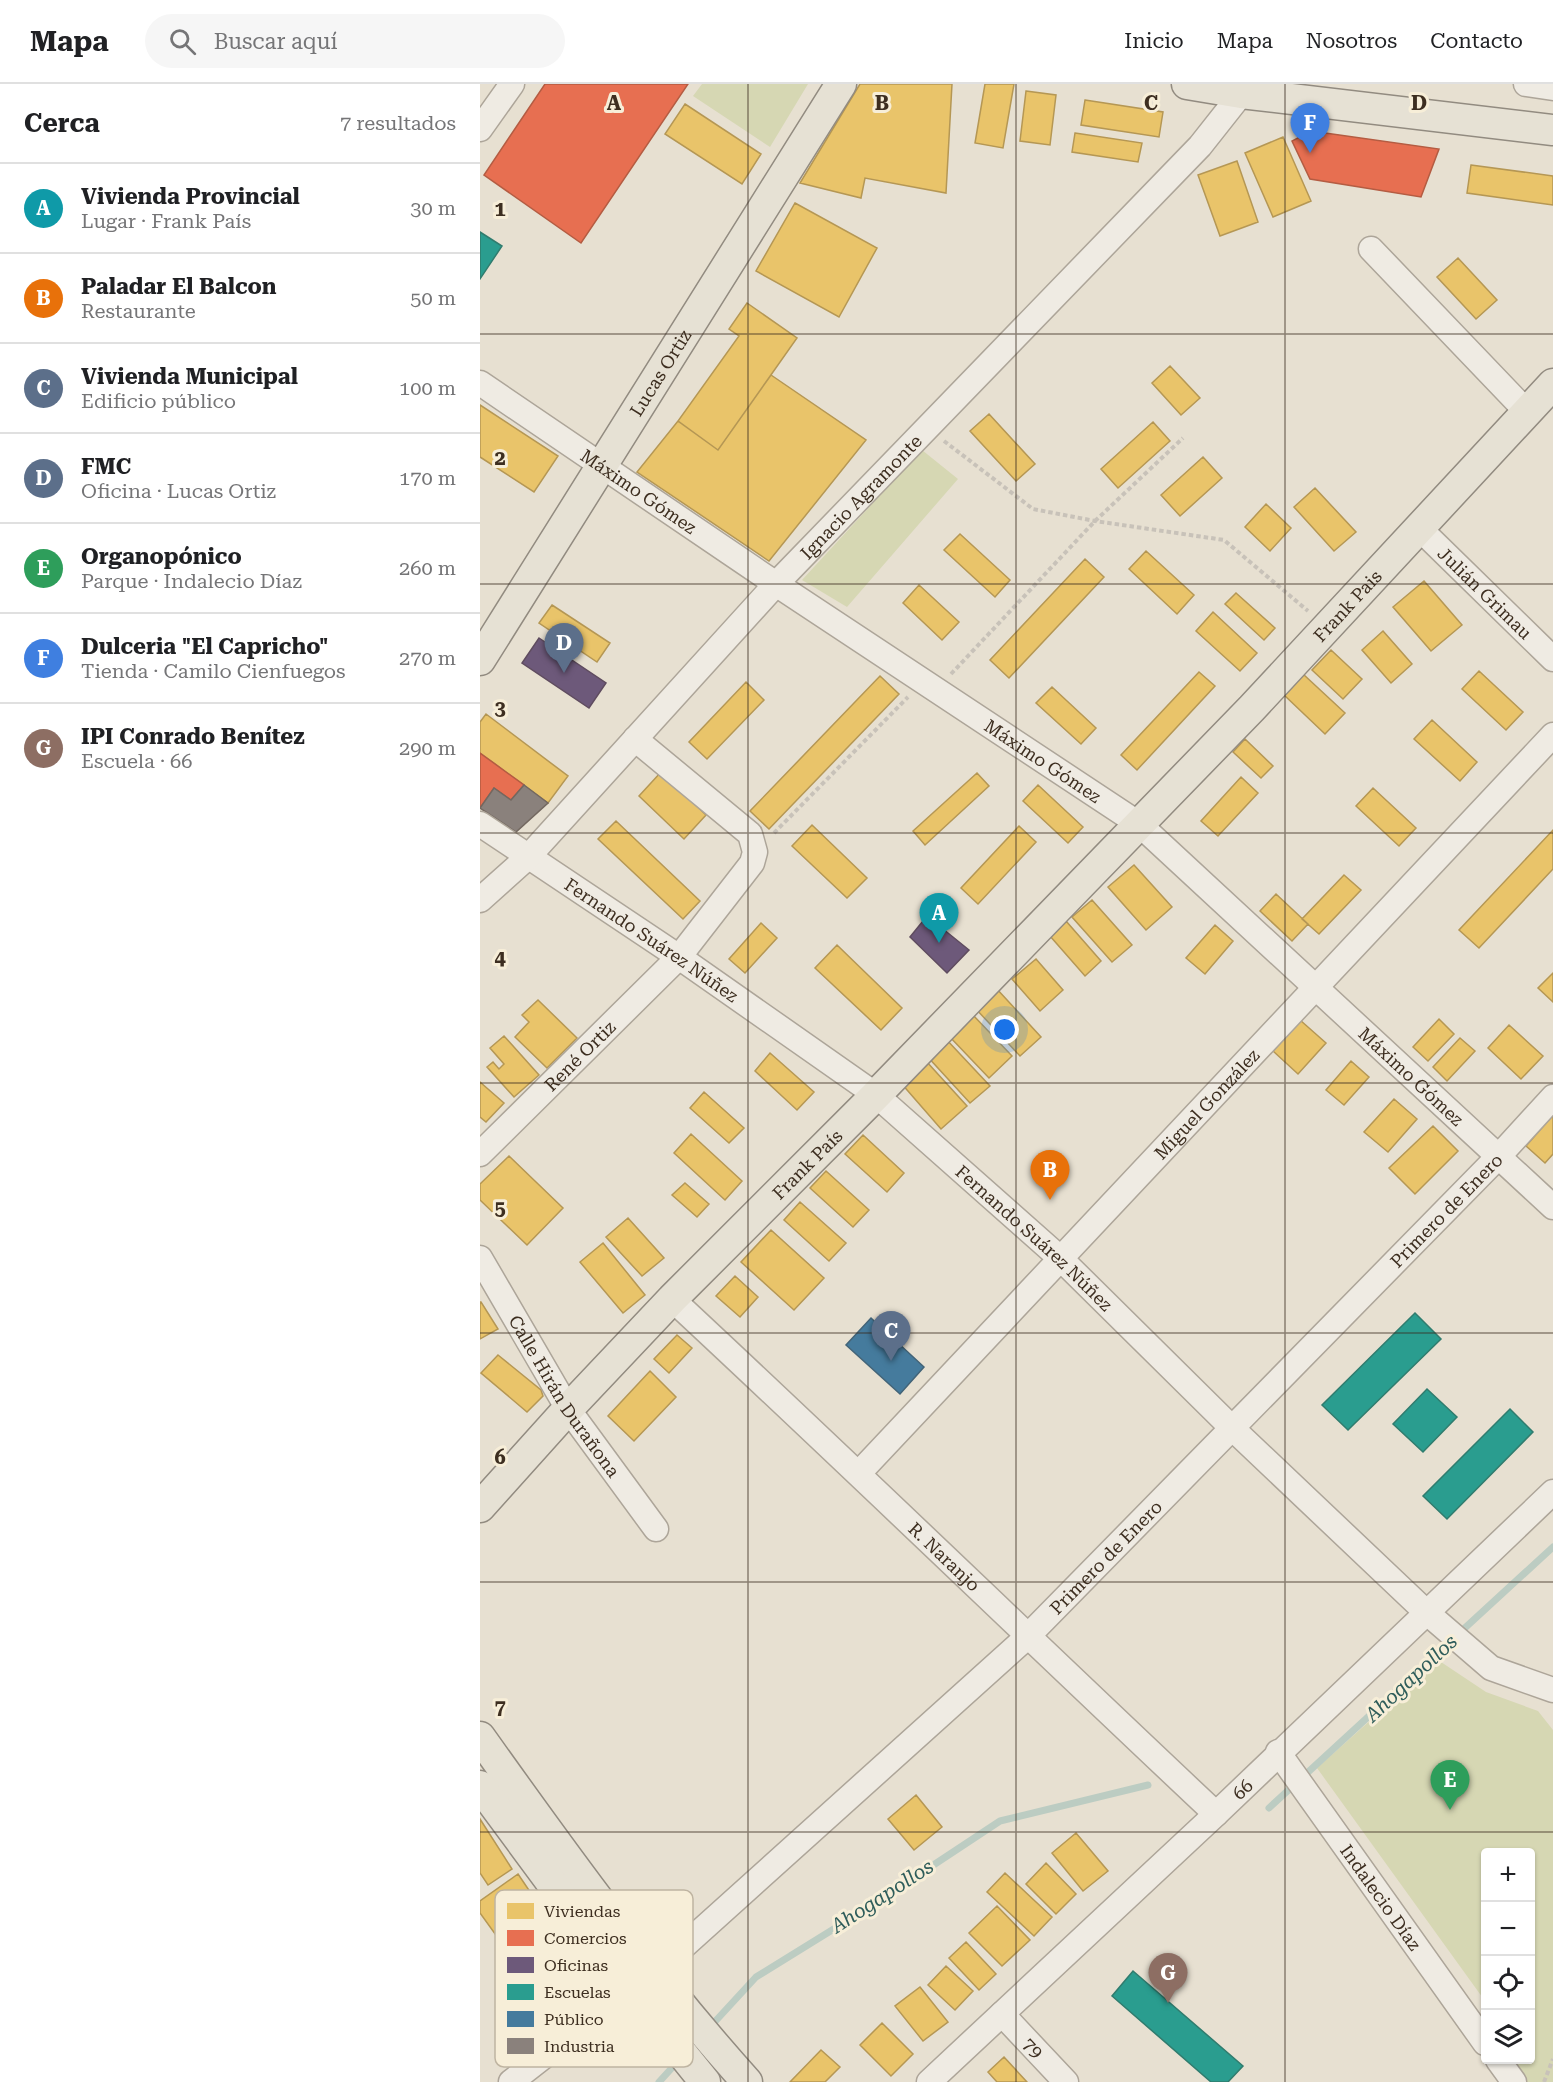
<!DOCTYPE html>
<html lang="es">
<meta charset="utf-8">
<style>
:root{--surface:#fff;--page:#f6f6f6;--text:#202124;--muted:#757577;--line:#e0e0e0;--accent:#111827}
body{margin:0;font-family:"Roboto Serif",serif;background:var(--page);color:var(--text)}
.controls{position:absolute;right:18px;bottom:18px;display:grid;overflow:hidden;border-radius:6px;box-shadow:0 2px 4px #0004}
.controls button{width:54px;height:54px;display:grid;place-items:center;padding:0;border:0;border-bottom:2px solid var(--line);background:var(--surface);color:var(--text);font:30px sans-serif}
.you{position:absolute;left:525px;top:946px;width:21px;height:21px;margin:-15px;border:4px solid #fff;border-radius:50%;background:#1a73e8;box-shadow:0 0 0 9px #1a73e833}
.badge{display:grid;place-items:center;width:39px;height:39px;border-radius:50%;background:var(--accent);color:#fff;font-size:20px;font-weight:700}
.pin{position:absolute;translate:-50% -50px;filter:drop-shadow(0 2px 3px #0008)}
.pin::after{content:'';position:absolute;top:32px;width:21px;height:18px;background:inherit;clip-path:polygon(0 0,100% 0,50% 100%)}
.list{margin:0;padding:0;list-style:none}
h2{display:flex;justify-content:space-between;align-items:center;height:78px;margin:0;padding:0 24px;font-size:26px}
h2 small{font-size:20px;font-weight:400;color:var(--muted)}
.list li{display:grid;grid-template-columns:39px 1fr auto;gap:18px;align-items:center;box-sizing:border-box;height:90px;padding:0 24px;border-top:2px solid var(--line)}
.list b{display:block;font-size:22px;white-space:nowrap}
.list p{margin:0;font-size:20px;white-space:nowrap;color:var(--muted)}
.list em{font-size:20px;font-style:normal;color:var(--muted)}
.icon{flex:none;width:33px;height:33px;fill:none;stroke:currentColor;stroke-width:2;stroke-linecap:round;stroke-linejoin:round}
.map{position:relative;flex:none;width:1073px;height:1998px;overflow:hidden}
header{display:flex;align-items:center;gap:36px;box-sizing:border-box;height:84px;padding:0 30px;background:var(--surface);border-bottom:2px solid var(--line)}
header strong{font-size:28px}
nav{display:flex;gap:33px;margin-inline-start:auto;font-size:21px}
.search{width:420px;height:54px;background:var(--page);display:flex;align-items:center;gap:15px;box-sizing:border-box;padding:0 21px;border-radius:33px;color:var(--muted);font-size:22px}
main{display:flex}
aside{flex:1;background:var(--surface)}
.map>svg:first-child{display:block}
</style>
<header>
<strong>Mapa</strong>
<div class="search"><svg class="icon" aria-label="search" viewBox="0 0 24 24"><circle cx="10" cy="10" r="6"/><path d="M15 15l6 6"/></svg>Buscar aquí</div>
<nav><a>Inicio</a><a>Mapa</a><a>Nosotros</a><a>Contacto</a></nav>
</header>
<main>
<aside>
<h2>Cerca<small>7 resultados</small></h2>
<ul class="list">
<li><span class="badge" style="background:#0f9aa8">A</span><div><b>Vivienda Provincial</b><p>Lugar · Frank País</p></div><em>30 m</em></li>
<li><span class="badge" style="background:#e8710a">B</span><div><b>Paladar El Balcon</b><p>Restaurante</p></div><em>50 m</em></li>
<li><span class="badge" style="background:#5c6f8a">C</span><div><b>Vivienda Municipal</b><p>Edificio público</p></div><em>100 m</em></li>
<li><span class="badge" style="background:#5c6f8a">D</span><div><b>FMC</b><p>Oficina · Lucas Ortiz</p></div><em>170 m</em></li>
<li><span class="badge" style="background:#2e9e5b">E</span><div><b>Organopónico</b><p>Parque · Indalecio Díaz</p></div><em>260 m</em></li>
<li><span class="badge" style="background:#3f7fe0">F</span><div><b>Dulceria &quot;El Capricho&quot;</b><p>Tienda · Camilo Cienfuegos</p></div><em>270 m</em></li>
<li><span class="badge" style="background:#8d6e63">G</span><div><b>IPI Conrado Benítez</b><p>Escuela · 66</p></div><em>290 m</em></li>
</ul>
</aside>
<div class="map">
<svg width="1073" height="1998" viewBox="0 0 1073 1998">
<rect width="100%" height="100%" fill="#e7e0d1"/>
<path fill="#d6d7b3" d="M222,0H328L290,63L213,12Z
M442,366L478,395L367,523L322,496Z
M958,1576L1006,1608L1058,1627L1073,1646V1998H1020L1018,1976H1050V1768H1005V1917L837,1684Z"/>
<path fill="#e9c46a" stroke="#b59754" stroke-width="1.5" d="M380,0H472L466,109L385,94L381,114L320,99Z
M505,0H534L523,64L495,59Z
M546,7L576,11L570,61L540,57Z
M605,16L683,28L679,53L601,41Z
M205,20L281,70L262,100L185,50Z
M595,49L662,59L658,78L592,68Z
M803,53L831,117L793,133L765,69Z
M757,77L778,138L740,152L718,91Z
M991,81L1073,92V121L987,109Z
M315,119L397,164L359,233L276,187Z
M978,174L1017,216L996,235L957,193Z
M267,219L317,254L238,366L198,337L259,252L249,245Z
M690,282L720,314L701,331L672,299Z
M291,291L386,356L289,477L157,388L198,337L238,366Z
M0,321L78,372L54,408L0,373Z
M509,330L555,380L536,397L490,347Z
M673,338L690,357L638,404L621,385Z
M723,373L742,394L700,432L681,411Z
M835,404L876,448L854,467L814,423Z
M786,420L811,444L790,467L765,443Z
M480,450L530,496L515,513L464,466Z
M666,467L714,511L697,530L649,485Z
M605,475L624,493L529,594L510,576Z
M944,497L982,541L951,567L913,523Z
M439,501L479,538L462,556L423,519Z
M756,509L795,544L784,556L745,520Z
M72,521L130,559L117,578L59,539Z
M733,528L777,569L760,587L716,547Z
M903,547L932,580L911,599L882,566Z
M851,566L882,595L863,615L832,586Z
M999,587L1043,628L1026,646L982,605Z
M719,588L735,602L657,686L641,671Z
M823,590L865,629L845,650L803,610Z
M400,592L419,610L289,745L270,727Z
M266,598L284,616L227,675L209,658Z
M572,603L616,644L601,660L556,619Z
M6,630L88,692L68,719L0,669V638Z
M952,636L997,678L980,697L934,655Z
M765,655L793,682L781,694L753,668Z
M181,688L226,731L204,755L159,712Z
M497,689L509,702L445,761L433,747Z
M761,693L778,709L738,752L721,737Z
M558,701L603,743L588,759L543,717Z
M893,704L936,744L919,762L876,722Z
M136,737L220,817L203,835L118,755Z
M332,741L387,794L367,814L312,762Z
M539,742L556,758L498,820L481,804Z
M1073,746V785L999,864L979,846Z
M654,781L692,823L666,846L628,803Z
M864,791L881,806L839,850L822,835Z
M796,810L828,840L812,857L780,827Z
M612,816L652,861L632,878L592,833Z
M586,837L621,877L605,892L570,852Z
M281,839L297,854L265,889L249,875Z
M735,841L753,857L725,890L706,874Z
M357,861L422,924L401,946L335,884Z
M556,875L583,906L560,927L532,895Z
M1073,889V918L1058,904Z
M516,904L561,953L540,972L495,924Z
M58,916L97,954L67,984L35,953L49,938L42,931Z
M492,930L532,972L509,994L469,952Z
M959,935L974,950L948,977L933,963Z
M820,936L846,959L818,990L793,967Z
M1029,941L1063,972L1041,995L1008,964Z
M24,952L59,991L34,1013L7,983L13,978L19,985L24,980L10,964Z
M465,954L510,1002L490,1019L446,971Z
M980,954L995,967L967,997L953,983Z
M290,969L334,1008L317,1026L275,987Z
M446,977L487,1022L461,1045L421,999Z
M871,977L889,993L864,1021L846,1006Z
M0,998L24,1019L6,1038L0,1033Z
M224,1008L264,1044L249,1059L210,1024Z
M914,1015L937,1035L908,1068L884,1048Z
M1073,1031V1070L1065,1079L1046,1062Z
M953,1042L978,1067L935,1110L909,1084Z
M211,1050L262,1097L245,1116L194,1069Z
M383,1051L424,1089L407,1108L365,1070Z
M29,1072L83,1124L47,1161L0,1116V1100Z
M346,1087L389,1126L373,1143L330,1104Z
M205,1099L229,1120L217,1133L192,1111Z
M320,1118L366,1159L349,1177L304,1136Z
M148,1134L184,1174L162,1192L126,1153Z
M291,1146L344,1194L314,1226L261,1178Z
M123,1159L165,1211L143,1229L100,1178Z
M255,1192L278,1213L260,1233L236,1212Z
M0,1218H1L18,1245L0,1255Z
M197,1251L212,1264L189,1289L174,1275Z
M18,1271L61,1306L63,1312L47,1328L1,1289Z
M170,1287L196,1313L154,1357L128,1332Z
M436,1711L462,1743L434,1766L408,1735Z
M0,1735L32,1785L8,1801L0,1789Z
M596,1749L628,1787L603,1807L572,1769Z
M566,1779L596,1810L576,1830L546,1800Z
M525,1789L572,1833L554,1852L507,1808Z
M38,1790L61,1824L18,1854L0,1829V1817Z
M517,1822L550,1856L522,1882L489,1849Z
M486,1858L516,1890L499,1906L469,1874Z
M466,1882L493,1907L475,1926L448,1901Z
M440,1903L468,1938L443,1957L415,1922Z
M402,1939L433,1970L411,1992L380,1961Z
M341,1966L360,1983L345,1998H310Z
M524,1973L547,1998H517L508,1988Z"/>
<path fill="#e76f51" stroke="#b45c42" stroke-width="1.5" d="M65,0H208L101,159L4,91Z
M831,47L959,65L941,113L830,95L812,57Z
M0,669L44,701L31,716L14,704L0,724Z"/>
<path fill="#6d597a" stroke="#5f4c5f" stroke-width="1.5" d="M59,554L126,599L109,624L42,579Z
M447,832L489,866L467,889L430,853Z"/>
<path fill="#2a9d8f" stroke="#307c6e" stroke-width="1.5" d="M0,148L22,162L0,195Z
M935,1229L961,1255L868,1346L842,1321Z
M947,1305L977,1333L943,1368L913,1340Z
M1030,1325L1053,1348L967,1435L943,1412Z
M653,1887L763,1982L748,1998H731L632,1912Z"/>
<path fill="#457b9d" stroke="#436478" stroke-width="1.5" d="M391,1234L444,1283L420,1310L366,1261Z"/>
<path fill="#8a817c" stroke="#736860" stroke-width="1.5" d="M44,701L68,719L36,748L0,724L14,704L31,716Z"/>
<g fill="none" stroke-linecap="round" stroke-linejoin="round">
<path stroke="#bcccc2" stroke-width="7" d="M789,1724L1073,1463
M230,1943L276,1893L399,1817L520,1737L668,1701
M179,1998L200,1975"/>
<g stroke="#ada599" stroke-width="27">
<g id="minor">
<path d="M1046,0L1073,4"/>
<path d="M0,45L32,0"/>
<path d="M891,165L1047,328"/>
<path id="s1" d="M0,299L296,500L659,740L1073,1123"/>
<path id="s2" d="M938,443L1073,575"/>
<path id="s3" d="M0,740L199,873L396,1011L580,1174L753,1345L946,1528L1011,1584L1073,1606"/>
<path id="s4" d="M0,816L49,772L296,500L720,62L769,0"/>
<path id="s5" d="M0,1070L199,873L272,779L275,768L270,750L155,655"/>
<path id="s6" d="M0,1174L88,1325L176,1445"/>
<path id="s7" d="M192,1215C375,1385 554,1559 736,1730"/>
<path id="s8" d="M379,1389L1073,651"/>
<path id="s9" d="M798,1668L1005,1959"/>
<path id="s10" d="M522,1930L586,1998"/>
<path d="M1018,1976L1034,1998"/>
<path id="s11" d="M31,1998L150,1905L175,1888L547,1553L1019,1072L1073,1013"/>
<path id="s12" d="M449,1998L736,1730L1073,1408"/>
</g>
</g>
<g stroke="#928b80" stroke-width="33">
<g id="major">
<path d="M707,0L761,9L1073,46"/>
<path id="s13" d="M0,576L361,0"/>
<path id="s14" d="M0,1423L88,1325L192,1215L396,1011L772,624L1073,300"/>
<path d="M0,1653C84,1771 170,1890 267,1998"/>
<path d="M0,1702L150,1905L225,1998"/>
</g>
</g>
<path stroke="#c8c2b9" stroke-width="4" stroke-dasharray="4.5 3" stroke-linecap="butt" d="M464,357L553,425L615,437L744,456L828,527
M471,590L615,437L703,354
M294,749L428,613
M1064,1998L1073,1975"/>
<use href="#minor" stroke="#efebe3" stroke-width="24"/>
<use href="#major" stroke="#e6e1d4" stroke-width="30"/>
</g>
<path fill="none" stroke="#3d2e20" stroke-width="1.5" stroke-opacity="0.55" d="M268,0V1998M536,0V1998M805,0V1998M0,250H1073M0,500H1073M0,749H1073M0,999H1073M0,1249H1073M0,1498H1073M0,1748H1073"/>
<g text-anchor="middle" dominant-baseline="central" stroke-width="6" stroke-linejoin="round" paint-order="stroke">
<g font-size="18" fill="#3d2e20" stroke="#f7eed8">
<text stroke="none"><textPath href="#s13" startOffset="339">Lucas Ortiz</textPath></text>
<text stroke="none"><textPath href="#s1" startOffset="192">Máximo Gómez</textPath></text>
<text stroke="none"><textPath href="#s4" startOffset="555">Ignacio Agramonte</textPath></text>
<text stroke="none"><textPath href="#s2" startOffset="94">Julián Grimau</textPath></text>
<text stroke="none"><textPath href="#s14" startOffset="1251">Frank Pais</textPath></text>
<text stroke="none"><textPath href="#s1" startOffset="678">Máximo Gómez</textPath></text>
<text stroke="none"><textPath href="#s3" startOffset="207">Fernando Suárez Núñez</textPath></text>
<text stroke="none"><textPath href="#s5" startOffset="140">René Ortiz</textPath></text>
<text stroke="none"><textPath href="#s1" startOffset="1164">Máximo Gómez</textPath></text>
<text stroke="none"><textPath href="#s8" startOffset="507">Miguel González</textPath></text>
<text stroke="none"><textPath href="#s14" startOffset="474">Frank País</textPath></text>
<text stroke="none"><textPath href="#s11" startOffset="1280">Primero de Enero</textPath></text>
<text stroke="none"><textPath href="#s3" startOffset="693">Fernando Suárez Núñez</textPath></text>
<text stroke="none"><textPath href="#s6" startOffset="162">Calle Hirán Durañona</textPath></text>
<text stroke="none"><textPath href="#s7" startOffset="375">R. Naranjo</textPath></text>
<text stroke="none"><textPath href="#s11" startOffset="794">Primero de Enero</textPath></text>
<text stroke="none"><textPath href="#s12" startOffset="429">66</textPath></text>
<text stroke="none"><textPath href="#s9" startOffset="178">Indalecio Díaz</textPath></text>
<text stroke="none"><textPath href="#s10" startOffset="46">79</textPath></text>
</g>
<g font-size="20" font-style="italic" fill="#2f5d5a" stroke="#f7eed8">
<text transform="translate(931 1594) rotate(-43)">Ahogapollos</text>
<text transform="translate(402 1812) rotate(-33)">Ahogapollos</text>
</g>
</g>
<rect x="15" y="1806" width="198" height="177" rx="9" fill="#f7eed8" stroke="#bfb4a1" stroke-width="1.5"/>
<rect x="27" y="1819" width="27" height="16" fill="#e9c46a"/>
<rect x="27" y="1846" width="27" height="16" fill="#e76f51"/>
<rect x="27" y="1873" width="27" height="16" fill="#6d597a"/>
<rect x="27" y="1900" width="27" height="16" fill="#2a9d8f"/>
<rect x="27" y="1927" width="27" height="16" fill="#457b9d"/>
<rect x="27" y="1954" width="27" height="16" fill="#8a817c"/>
<g font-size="16" fill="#3d2e20">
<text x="64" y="1833">Viviendas</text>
<text x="64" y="1860">Comercios</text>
<text x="64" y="1887">Oficinas</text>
<text x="64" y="1914">Escuelas</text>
<text x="64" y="1941">Público</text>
<text x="64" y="1968">Industria</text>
</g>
<g font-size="20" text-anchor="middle" font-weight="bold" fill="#3d2e20" stroke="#f7eed8" stroke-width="6" stroke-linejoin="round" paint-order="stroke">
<text x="134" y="26">A</text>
<text x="402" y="26">B</text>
<text x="671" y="26">C</text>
<text x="939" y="26">D</text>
<text x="20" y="132">1</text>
<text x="20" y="381">2</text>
<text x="20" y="631">3</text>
<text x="20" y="881">4</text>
<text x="20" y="1131">5</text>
<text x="20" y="1380">6</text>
<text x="20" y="1630">7</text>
</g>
</svg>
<div class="controls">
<button>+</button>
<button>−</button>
<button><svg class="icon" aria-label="locate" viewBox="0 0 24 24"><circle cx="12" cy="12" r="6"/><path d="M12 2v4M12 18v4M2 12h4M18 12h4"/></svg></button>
<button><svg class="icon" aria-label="layers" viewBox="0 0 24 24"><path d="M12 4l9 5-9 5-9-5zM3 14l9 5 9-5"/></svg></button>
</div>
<div class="you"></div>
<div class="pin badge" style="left:459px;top:859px;background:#0f9aa8">A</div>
<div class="pin badge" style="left:570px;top:1116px;background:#e8710a">B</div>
<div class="pin badge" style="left:411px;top:1277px;background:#5c6f8a">C</div>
<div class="pin badge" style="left:84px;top:589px;background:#5c6f8a">D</div>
<div class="pin badge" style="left:970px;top:1726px;background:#2e9e5b">E</div>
<div class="pin badge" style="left:830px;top:69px;background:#3f7fe0">F</div>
<div class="pin badge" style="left:688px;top:1919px;background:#8d6e63">G</div>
</div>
</main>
